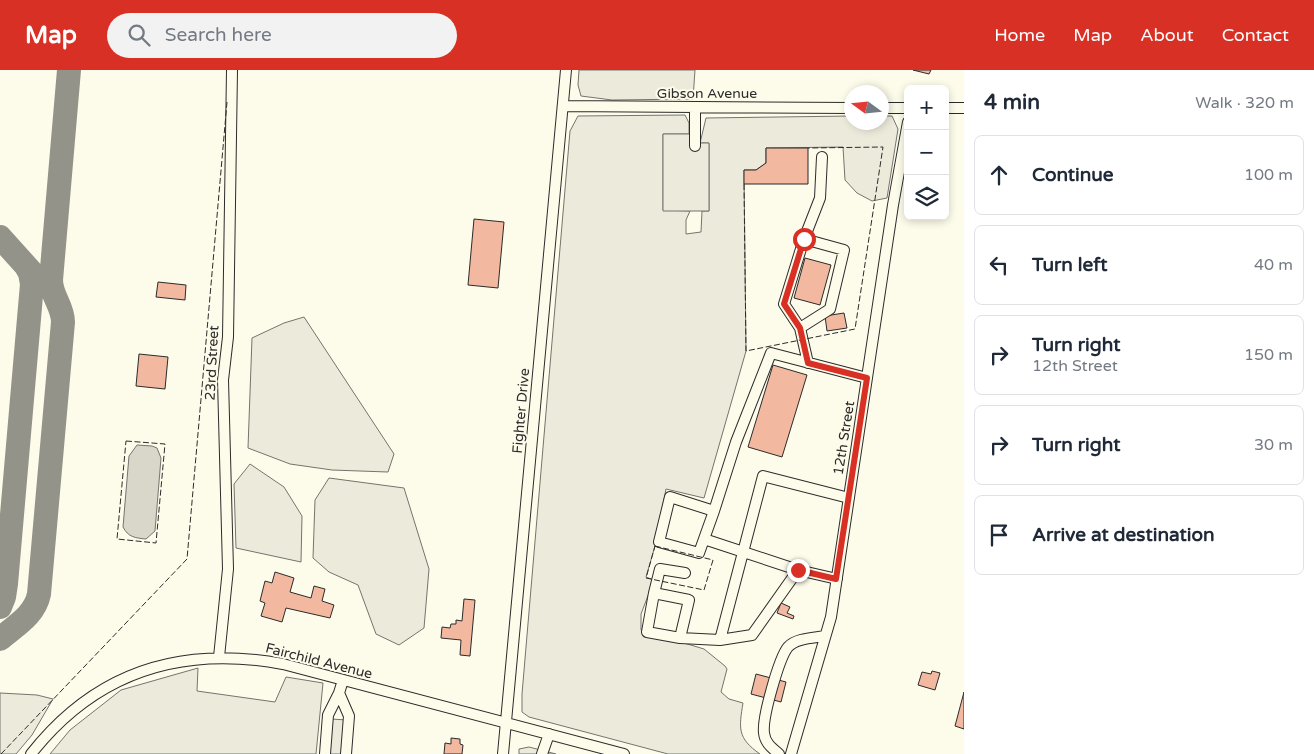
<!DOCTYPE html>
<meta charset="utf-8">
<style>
:root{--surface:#fff;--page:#f2f2f3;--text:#1f2937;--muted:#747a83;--line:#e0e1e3;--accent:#d93025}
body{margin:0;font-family:"Varela Round",sans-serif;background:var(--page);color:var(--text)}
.controls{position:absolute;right:15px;top:15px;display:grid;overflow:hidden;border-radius:8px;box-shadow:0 2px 8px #0003}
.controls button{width:45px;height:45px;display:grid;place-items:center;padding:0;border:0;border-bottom:1px solid var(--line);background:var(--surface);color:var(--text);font:25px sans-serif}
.compass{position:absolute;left:844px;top:15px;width:45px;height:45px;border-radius:50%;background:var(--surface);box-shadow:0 2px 8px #0003;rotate:285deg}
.stop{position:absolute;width:15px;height:15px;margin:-11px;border:4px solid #d93025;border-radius:50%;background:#fff}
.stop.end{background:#d93025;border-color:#fff;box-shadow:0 1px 5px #0008}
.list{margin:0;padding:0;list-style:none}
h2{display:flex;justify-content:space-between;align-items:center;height:65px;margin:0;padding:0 20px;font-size:21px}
h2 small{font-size:16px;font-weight:400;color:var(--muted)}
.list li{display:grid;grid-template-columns:32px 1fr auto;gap:15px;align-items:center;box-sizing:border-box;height:80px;margin:0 10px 10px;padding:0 10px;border:1px solid var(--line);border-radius:8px}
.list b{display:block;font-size:19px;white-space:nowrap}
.list p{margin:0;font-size:16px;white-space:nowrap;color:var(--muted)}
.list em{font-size:16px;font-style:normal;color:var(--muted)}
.icon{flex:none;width:28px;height:28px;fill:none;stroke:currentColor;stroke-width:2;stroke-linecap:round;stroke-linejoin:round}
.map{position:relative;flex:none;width:964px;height:684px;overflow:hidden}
header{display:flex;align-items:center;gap:30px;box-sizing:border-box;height:70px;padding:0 25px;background:var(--accent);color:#fff}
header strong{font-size:24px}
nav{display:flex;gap:28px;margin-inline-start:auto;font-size:18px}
.search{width:350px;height:45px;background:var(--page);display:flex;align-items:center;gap:12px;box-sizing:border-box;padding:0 18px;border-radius:28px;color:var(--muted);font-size:19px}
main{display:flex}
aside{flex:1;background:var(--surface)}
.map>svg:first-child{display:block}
</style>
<header>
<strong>Map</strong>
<div class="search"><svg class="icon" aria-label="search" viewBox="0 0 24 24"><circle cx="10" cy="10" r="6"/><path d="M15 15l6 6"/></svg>Search here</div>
<nav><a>Home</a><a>Map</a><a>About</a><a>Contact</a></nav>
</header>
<main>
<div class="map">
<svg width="964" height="684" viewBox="0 0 964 684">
<rect width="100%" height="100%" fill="#fdfbea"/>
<path fill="#ecebdb" stroke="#74746e" d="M579,0H695L693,29L612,30L581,26L578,15Z
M685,45L689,53V64H663V140L690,141L686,150V164L701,162L702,141H709V73H700L706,48L851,46L852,52H882V46H892L898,59L887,128L872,131L857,123L845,110L843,77L766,78V93L756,100H744L746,281L704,428L666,419L655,476L646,507L654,510L641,544V560L704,579L725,596L727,599L721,622L729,629L743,633C739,658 737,668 760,684H668L529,647L522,642V624L570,61L578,46Z
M304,247L394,384L388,402L332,400L290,394L248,378L252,268L284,253Z
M250,394L284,417L302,446L301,492L236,478L234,414Z
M329,408L404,418L429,499L424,558L399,575L376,564L358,515L329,502L313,488L315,430Z
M198,598L197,621L275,632L286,607L323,613L316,684H50L70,660L121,620Z
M0,623L37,625L53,629L32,665L16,684H0Z"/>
<path fill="#eceadb" stroke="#74746e" d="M663,64H692L693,73H709V141H663Z
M331,649L347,650L344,684H328Z
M529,677L556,684H519V679Z"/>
<path fill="#d8d7c9" stroke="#74746e" d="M137,375L152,376L157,378L161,388L155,461L146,469C135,468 128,467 123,457L129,386Z"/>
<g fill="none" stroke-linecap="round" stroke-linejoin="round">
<path stroke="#94938a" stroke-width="24" d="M0,167L36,207
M0,537L4,527L6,514L32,214L30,203L26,196
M0,569C15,556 35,545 39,524L63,252C63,236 51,226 51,210L69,0"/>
</g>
<path fill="#f2b8a0" stroke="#2b2b2b" d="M913,0H931L929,4Z
M766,78H808V114H744V100H756L766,93Z
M474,149L504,152L498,218L468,215Z
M805,188L831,195L820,235L794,228Z
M158,212L186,215L185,230L156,227Z
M844,243L847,258L827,261L825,246Z
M139,284L168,287L165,319L136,316Z
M773,295L807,305L782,387L748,377Z
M275,502L294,508L290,522L311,528L314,516L325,519L322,531L334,535L330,548L286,538L282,552L261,546L265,533L260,531L265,511L272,513Z
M464,529L475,530L470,586L460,585L461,570L441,568L442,557L450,558L451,554H456V550L462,551Z
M781,533L790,537L787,543L794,546L793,549L777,543Z
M932,601L940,603L935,620L918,615L922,602L931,604Z
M756,604L786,612L781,632L751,624Z
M964,622V659L955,656Z
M451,668L460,669V674L463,675L462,684H444L445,673L451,674Z"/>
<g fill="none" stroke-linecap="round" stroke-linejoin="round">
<g stroke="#2b2b2b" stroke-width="12">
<path id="minor" d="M563,36L852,38
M695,37V76
M882,38H908
M945,38H964
M800,258L830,239L844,180L804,169
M808,293L800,258L784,234L804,169L820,128L822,87
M670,427L714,441L699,483L659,472Z
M714,441L736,372L771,283L867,308
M704,469L798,500L837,509
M654,523L660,499L685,503
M680,568L689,530L654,523L647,562L680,568L720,570L763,406L849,428
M720,570L752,565L798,500
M219,587L228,499L223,310L228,267L232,0
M339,623L349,646L346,684
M31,684C96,601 181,575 283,594L624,684
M325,684L328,645L339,623L343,610
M503,684L566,0
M542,684L549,664
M779,684C772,678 765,673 764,663C762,648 779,588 788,577C796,568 814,568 825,566
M791,684L831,547L893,135L908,52"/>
</g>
<use href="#minor" stroke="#fdfbea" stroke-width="10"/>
<path stroke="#2b2b2b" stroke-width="1" stroke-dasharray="6 2.5" stroke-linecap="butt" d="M744,114L746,281L855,259L883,77L808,78
M126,371L165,374L156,473L117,469Z
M655,476L713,490L704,520L646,508Z
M1,684L187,489L227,32"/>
</g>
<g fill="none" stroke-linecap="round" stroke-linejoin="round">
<path stroke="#d93025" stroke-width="6" d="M798,500L836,509L867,308L808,293L800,258L784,234L804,169"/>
</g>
<g text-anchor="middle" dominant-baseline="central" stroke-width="4" stroke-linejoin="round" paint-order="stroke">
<g font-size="14" fill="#2b2b2b" stroke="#fdfbea">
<text x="707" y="23">Gibson Avenue</text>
<text transform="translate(212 293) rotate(-87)">23rd Street</text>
<text transform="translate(521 341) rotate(-85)">Fighter Drive</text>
<text transform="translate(844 368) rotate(-81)">12th Street</text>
<text transform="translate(319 591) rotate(14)">Fairchild Avenue</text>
</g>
</g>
</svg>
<div class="controls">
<button>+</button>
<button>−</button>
<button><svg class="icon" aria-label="layers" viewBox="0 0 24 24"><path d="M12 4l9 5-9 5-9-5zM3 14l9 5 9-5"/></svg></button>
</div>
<svg class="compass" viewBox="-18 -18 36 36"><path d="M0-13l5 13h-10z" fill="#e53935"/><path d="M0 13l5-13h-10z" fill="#747a83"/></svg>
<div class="stop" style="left:804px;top:169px"></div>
<div class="stop end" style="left:798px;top:500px"></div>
</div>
<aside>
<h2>4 min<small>Walk · 320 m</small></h2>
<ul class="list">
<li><svg class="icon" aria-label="ahead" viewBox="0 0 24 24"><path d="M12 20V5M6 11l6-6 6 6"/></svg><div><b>Continue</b></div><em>100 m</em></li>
<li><svg class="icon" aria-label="left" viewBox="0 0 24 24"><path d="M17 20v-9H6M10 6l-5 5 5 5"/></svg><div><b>Turn left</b></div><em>40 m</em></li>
<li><svg class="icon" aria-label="right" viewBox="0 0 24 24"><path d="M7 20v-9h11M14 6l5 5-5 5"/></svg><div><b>Turn right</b><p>12th Street</p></div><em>150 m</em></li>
<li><svg class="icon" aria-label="right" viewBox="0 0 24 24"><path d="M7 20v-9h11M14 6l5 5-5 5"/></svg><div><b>Turn right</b></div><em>30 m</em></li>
<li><svg class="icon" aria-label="arrive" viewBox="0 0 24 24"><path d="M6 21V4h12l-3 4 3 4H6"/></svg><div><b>Arrive at destination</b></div></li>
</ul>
</aside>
</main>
